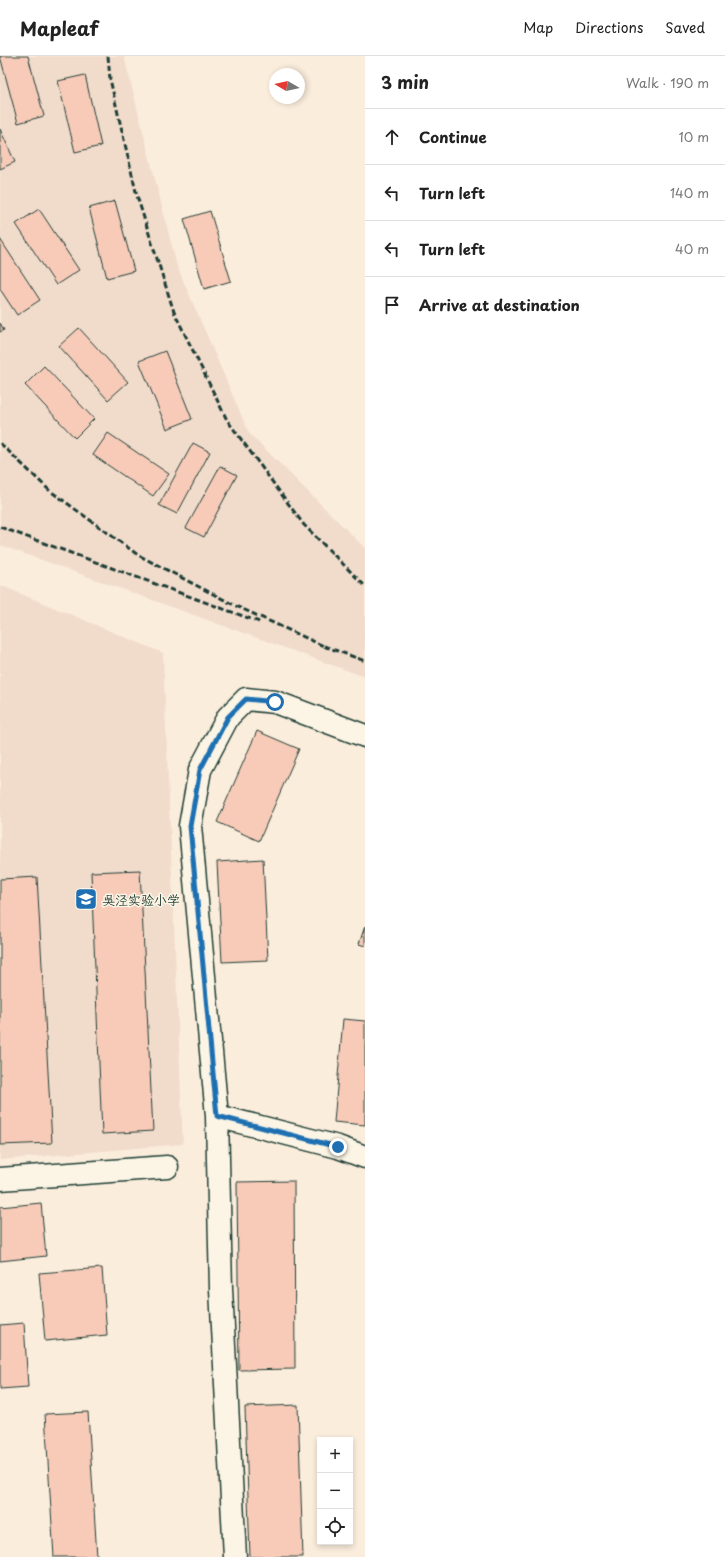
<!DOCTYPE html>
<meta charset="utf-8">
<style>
:root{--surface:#fff;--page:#f6f6f6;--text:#222;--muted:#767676;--line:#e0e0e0}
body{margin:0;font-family:"Playpen Sans","LXGW WenKai TC",sans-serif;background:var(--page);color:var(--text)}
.controls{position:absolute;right:12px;bottom:12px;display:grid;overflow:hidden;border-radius:0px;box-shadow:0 2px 6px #0003}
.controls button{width:36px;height:36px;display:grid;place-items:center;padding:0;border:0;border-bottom:1px solid var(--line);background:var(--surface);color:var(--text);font:20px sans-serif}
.compass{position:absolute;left:269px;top:12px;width:36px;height:36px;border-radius:50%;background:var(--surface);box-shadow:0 2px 6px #0003;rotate:279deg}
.stop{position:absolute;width:12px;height:12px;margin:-9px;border:3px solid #1f6fb2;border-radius:50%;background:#fff}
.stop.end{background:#1f6fb2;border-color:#fff;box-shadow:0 1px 4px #0008}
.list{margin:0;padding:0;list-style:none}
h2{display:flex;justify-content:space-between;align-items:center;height:52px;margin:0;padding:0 16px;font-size:17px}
h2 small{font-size:13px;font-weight:400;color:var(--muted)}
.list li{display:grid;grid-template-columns:26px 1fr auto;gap:12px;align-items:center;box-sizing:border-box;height:56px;padding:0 16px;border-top:1px solid var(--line)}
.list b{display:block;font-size:15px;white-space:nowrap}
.list em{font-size:13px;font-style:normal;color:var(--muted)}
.icon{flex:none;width:22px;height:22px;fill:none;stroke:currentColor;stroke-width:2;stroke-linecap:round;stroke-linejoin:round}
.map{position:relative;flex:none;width:365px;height:1501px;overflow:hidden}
header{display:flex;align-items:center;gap:24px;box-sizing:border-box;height:56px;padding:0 20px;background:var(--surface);border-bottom:1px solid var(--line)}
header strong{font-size:19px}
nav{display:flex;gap:22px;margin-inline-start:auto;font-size:14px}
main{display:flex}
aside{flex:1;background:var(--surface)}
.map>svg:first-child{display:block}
</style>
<header>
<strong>Mapleaf</strong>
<nav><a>Map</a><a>Directions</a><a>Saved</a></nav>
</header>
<main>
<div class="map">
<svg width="365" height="1501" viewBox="0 0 365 1501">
<rect width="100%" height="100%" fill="#fbeddc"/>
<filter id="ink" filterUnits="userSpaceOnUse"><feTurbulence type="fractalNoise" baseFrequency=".025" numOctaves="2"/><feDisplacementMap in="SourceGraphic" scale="8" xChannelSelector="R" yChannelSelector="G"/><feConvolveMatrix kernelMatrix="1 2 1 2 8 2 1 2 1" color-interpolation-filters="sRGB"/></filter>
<g filter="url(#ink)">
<path fill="#f1dccc" d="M0,0H124L177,210L249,377L365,492V621L0,489Z
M0,529L163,597L183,1088L0,1104Z"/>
<path fill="#f8cbb9" stroke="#1f3d34" d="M0,0H28L44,60L18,67Z
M85,19L101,90L75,96L58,25Z
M0,73L15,106L0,113Z
M115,145L134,215L107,222L89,152Z
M39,153L79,214L56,229L16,168Z
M210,155L231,225L204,233L184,163Z
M0,183L40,244L17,259L0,233Z
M0,267L4,274L0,276Z
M79,272L128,326L108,344L59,290Z
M165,295L192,363L167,373L139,305Z
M44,310L94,363L75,382L25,329Z
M108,377L169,418L153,440L93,399Z
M193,387L210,396L177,458L159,449Z
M220,410L237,419L204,481L186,472Z
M257,675L299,693L259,785L217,766Z
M263,803L268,904L222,906L217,806Z
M140,814L153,1075L102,1078L91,816Z
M37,821L52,1087L0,1089V823Z
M365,870V890L359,888Z
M343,963L365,965V1069L334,1066Z
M294,1125L295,1313L239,1314L237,1126Z
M41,1147L46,1200L0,1205V1151Z
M102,1212L107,1279L45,1285L39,1217Z
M24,1267L28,1331L0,1333V1269Z
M298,1349L303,1501H250L245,1351Z
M88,1356L97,1501H54L45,1358Z"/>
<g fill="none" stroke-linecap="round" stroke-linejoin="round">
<g stroke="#1f3d34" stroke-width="25">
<path id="minor" d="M217,1060L338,1091L365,1101
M0,1123L167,1111
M235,1501L221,1233L217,1060L190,770L200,714L228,661L246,643L275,646L365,680"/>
</g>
<use href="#minor" stroke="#fcf5e5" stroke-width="22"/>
<path stroke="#1f3d34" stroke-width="3" stroke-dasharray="6 3" stroke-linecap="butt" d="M108,0L110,23L137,140L174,256L227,364L304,469L365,530
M0,387L49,434L138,499L236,550L328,592
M0,471L262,567
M324,590L365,605"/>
</g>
</g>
<g fill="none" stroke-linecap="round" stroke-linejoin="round" filter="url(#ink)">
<path stroke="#1f6fb2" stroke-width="5" d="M275,646L246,643L228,661L200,714L190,770L217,1060L338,1091"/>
</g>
<defs>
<g id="school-square" transform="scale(1.15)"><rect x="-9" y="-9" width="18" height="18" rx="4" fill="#1f6fb2" stroke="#fcf5e5"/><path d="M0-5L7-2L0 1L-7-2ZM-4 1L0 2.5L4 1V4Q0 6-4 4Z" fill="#fff"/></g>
</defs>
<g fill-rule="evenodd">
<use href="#school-square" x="86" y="843"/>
</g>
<g text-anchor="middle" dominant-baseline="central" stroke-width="3" stroke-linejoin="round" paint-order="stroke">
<g font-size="13" fill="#1f3d34" stroke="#fcf5e5" text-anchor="start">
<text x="102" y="843">吴泾实验小学</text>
</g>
</g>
</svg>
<div class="controls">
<button>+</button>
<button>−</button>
<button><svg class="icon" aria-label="locate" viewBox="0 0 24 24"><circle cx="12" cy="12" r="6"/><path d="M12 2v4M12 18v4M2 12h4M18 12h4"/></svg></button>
</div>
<svg class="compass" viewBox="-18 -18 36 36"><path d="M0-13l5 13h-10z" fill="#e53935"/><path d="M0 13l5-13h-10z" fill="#767676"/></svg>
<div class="stop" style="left:275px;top:646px"></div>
<div class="stop end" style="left:338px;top:1091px"></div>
</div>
<aside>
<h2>3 min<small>Walk · 190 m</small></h2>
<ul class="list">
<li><svg class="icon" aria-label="ahead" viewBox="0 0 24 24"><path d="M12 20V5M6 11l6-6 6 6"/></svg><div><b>Continue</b></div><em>10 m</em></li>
<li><svg class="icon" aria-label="left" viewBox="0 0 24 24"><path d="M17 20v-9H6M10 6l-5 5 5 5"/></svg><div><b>Turn left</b></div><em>140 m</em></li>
<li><svg class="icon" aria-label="left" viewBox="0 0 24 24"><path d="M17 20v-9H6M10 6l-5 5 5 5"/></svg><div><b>Turn left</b></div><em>40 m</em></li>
<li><svg class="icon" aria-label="arrive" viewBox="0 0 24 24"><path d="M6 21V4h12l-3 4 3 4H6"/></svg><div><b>Arrive at destination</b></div></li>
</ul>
</aside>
</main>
